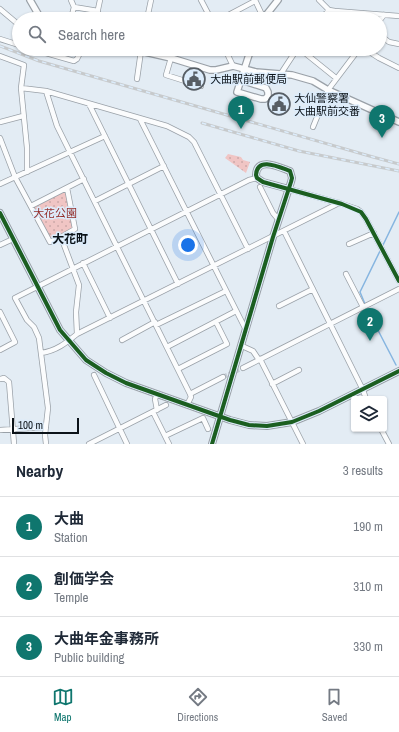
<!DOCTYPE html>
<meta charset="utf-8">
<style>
:root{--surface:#fff;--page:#f6f6f7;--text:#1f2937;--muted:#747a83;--line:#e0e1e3;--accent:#0f766e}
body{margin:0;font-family:"Archivo Narrow","Noto Sans JP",sans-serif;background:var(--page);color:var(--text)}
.controls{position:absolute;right:12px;bottom:12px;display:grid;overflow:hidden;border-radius:4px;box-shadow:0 1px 3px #0004}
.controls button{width:36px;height:36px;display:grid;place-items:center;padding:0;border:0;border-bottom:1px solid var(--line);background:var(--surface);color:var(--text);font:20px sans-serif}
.scale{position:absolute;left:12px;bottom:10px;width:67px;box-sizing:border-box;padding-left:4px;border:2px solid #0b1218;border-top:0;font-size:11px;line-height:14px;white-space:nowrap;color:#0b1218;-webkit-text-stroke:3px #dcecfb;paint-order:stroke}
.you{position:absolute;left:188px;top:245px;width:14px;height:14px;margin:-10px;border:3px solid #fff;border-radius:50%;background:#1a73e8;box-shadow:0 0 0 6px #1a73e833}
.badge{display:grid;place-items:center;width:26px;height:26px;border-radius:50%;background:var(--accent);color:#fff;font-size:13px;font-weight:700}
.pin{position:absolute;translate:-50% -33px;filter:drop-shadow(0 1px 2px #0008)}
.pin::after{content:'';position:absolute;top:21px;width:14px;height:12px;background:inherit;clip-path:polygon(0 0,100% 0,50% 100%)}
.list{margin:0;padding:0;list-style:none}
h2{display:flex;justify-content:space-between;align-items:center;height:52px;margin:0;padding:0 16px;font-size:17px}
h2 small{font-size:13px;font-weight:400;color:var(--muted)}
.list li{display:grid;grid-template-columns:26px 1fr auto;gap:12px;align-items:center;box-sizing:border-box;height:60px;padding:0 16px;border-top:1px solid var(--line)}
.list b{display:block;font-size:15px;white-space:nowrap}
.list p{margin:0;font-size:13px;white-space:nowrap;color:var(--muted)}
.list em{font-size:13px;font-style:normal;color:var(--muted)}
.icon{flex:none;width:22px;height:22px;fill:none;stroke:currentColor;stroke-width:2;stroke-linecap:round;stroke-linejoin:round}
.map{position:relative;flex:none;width:399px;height:444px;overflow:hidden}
.search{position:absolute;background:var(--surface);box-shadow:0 1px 3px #0004;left:12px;right:12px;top:12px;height:44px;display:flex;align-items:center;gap:10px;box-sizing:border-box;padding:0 14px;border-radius:22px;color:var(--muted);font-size:15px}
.sheet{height:232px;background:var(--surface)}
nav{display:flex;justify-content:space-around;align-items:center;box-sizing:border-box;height:56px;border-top:1px solid var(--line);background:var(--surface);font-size:11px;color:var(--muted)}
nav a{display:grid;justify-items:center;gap:2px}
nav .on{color:var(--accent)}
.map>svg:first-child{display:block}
</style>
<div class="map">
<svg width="399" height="444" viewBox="0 0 399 444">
<defs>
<pattern id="park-dots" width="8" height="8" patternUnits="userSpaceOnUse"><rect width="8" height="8" fill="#f0c5c4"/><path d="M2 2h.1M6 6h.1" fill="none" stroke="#cca8a8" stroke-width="1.8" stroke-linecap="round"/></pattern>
</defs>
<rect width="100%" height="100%" fill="#e3ecf4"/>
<path fill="url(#park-dots)" d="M330,15L374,19H326Z
M228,154L241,157L243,160L250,162L246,173L225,158Z
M64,192H66L73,226L72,229L52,239L50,238L34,208L35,206Z"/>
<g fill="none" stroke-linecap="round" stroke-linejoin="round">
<path stroke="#86b5e0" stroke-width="1.5" d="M383,245L399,212
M365,304L360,292L380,251
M367,309L396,365"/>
<path stroke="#c3cbd3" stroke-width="4.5" stroke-dasharray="4.5 2" stroke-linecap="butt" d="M223,377L243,368"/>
<g stroke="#9aa1a8" stroke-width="6">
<path id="minor" d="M71,0L74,7L71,19
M201,0L211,19
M255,0L264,19
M319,0L329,10L335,11L399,16
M74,7L98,11
M0,9L19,25
M147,18L156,19
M96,19L100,0
M147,19L151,0
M221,19L255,1
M321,19L329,10
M380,20L384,15
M380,35L389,42L399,44
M0,39L19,45
M32,49L74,61L77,59L82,49
M225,49L233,66
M300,49L336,78
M365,49L379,58L399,68
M0,56L24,65L21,88L27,148V172
M163,56L165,49
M171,58L166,75L201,86
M280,75L297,49
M137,79L141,51
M21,88L46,91L167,126L189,137L194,142L248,249
M46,91L57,126L190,394
M89,104L178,284
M140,119L246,330
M0,122L23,116
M313,127L328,90L359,49
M0,138L15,177L50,242L61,237
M0,184L105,136
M260,187L273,213L278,219
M67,188L75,229L61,237L79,285L76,312L77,334
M289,189L342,204L357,209L361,212L366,219L399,281
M95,201L164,166
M31,206L84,179
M284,231L363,390L366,399
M349,244L374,233
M0,245L13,239
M83,263L110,318
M346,274L363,307
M279,306L313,289
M0,312L15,342L0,350
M156,325L226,291
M122,340L155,322
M242,346L253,351L259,360
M167,347L236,311
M41,353C56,351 66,343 77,334L339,203
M260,359L303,444
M243,368L399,289
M178,369L227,344L216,322
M94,375L127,444
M0,379L4,378L9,382L14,444
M272,384L299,370
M157,394L155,399L157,410
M187,405L191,397L190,394L223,377
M153,412L169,444
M381,429L389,444
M0,430L46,427
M165,436L203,418L208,429
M46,444L45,435L48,408L39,338L34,327L27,320L15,298L249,180L257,178
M89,444L166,405"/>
</g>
<g stroke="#9aa1a8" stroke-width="8">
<path id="tertiary" d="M30,0L41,19
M263,19L278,0
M132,49L171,58L210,70H216L233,66L256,72L292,75L313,81L328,90L399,122
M241,80L266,88L268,92V96L265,99H261L237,92C242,77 246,63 251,49
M0,213L60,330L86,360L106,373L126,383L230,420L249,425L267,426L292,422L319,411L399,371
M212,444L273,237L291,182L292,178L290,171C279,167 257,156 256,175L257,178L263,182L289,189"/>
</g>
<use href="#minor" stroke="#fbfcfd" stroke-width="4.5"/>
<use href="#tertiary" stroke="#fbfcfd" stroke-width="5.5"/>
<g stroke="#c7cacc" stroke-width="3">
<path id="rail" d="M0,46L39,61L373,157L399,164
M202,123L299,151L399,171"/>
</g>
<use href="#rail" stroke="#dcecfb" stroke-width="1.5" stroke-dasharray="4.5" stroke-linecap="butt"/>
<g stroke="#dcecfb" stroke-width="6">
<path id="cycleway" d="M0,213L60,330L86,360L106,373L126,383L230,420L249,425L267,426L292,422L319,411L399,371
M212,444L273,237L291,182L292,178L290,171C279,167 257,156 256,175L257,178L263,182L342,204L361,212L366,219L399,281"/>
</g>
<use href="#cycleway" stroke="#1b5e20" stroke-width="4"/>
</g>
<defs>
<g id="civic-ring" transform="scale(1.15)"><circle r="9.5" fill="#dcecfb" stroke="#575e65" stroke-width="1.5"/><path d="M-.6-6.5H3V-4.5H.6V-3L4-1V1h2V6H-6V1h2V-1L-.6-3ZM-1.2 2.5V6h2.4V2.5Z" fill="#575e65"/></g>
</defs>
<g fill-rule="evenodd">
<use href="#civic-ring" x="194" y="79"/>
<use href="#civic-ring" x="279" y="104"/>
</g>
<g text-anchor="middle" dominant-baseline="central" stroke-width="3" stroke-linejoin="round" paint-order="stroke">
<g font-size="11" fill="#0b1218" stroke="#dcecfb" text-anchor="start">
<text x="210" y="79">大曲駅前郵便局</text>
<text x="294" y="98">大仙警察署<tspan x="294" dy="13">大曲駅前交番</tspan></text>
</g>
<g font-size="11" fill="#932c29" stroke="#dcecfb">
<text x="55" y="213">大花公園</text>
</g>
<g font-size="12" font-weight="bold" fill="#0b1218" stroke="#dcecfb">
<text x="70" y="239">大花町</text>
</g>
</g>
</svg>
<div class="controls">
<button><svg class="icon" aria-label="layers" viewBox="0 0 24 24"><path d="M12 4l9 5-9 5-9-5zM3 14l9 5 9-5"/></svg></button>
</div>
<div class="scale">100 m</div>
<div class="you"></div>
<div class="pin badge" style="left:241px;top:129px">1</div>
<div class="pin badge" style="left:370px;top:341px">2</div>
<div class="pin badge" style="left:382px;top:138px">3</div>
<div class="search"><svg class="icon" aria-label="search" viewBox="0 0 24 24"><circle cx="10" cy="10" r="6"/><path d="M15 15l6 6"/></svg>Search here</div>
</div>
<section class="sheet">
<h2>Nearby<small>3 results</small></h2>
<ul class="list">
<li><span class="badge">1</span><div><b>大曲</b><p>Station</p></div><em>190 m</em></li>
<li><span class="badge">2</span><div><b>創価学会</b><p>Temple</p></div><em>310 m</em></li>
<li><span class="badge">3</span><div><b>大曲年金事務所</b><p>Public building</p></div><em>330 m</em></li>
</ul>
</section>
<nav>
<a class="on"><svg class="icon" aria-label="map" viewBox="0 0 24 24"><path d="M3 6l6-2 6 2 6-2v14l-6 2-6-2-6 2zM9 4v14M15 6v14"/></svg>Map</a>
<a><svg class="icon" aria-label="directions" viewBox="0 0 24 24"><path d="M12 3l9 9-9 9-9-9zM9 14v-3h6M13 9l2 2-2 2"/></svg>Directions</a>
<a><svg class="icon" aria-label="saved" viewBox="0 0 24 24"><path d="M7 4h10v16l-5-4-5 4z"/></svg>Saved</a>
</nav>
